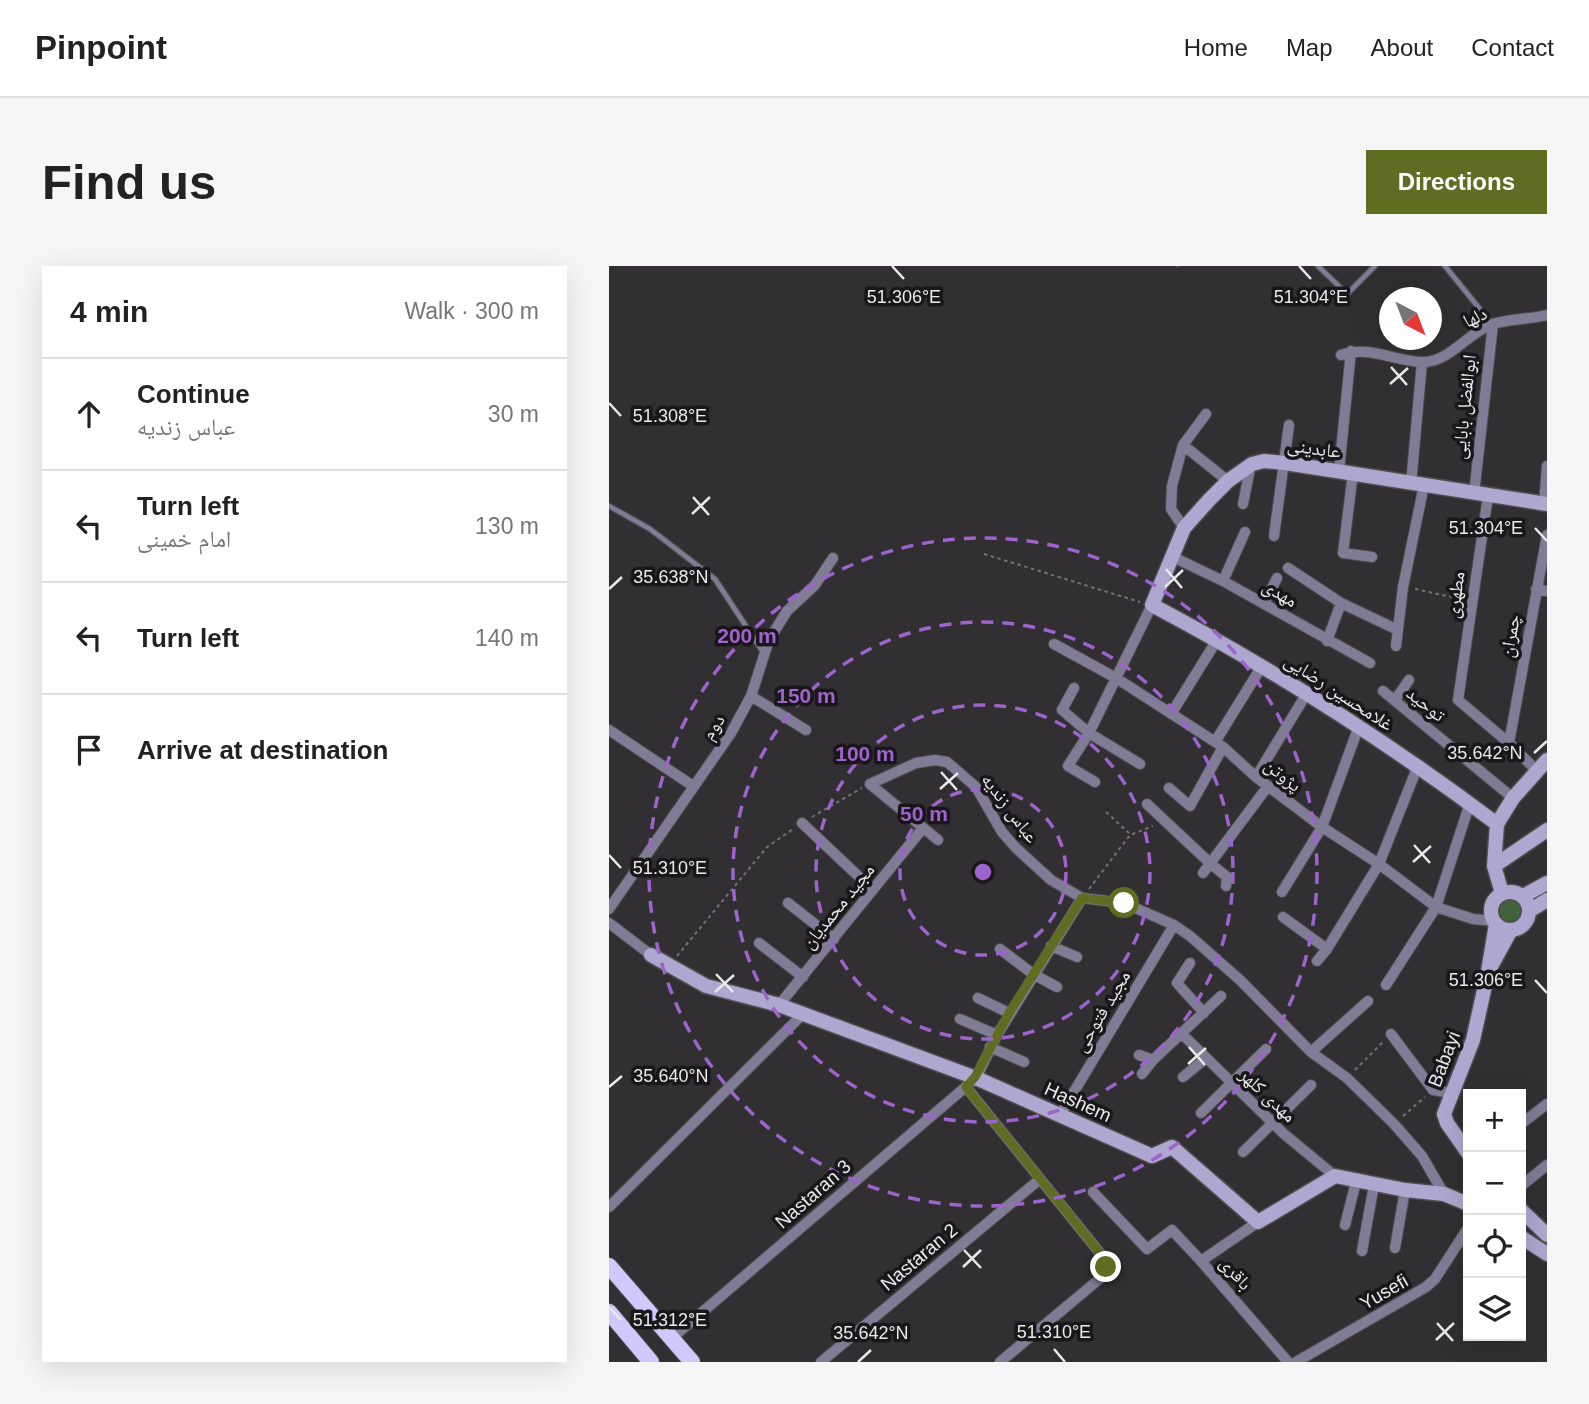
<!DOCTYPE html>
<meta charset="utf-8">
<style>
:root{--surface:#fff;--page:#f6f6f6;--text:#222;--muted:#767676;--line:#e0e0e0;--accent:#5e6d21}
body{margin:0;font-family:Helvetica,"Noto Naskh Arabic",sans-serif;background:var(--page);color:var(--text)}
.controls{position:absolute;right:21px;bottom:21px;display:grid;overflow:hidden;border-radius:0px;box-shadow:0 7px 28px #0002}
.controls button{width:63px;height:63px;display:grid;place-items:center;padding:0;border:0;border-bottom:2px solid var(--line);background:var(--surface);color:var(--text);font:35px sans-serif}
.compass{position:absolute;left:770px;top:21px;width:63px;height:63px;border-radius:50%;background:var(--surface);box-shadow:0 7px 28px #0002;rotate:138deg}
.stop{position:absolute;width:21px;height:21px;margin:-16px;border:5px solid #5e6d21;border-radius:50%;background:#fff}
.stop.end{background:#5e6d21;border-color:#fff;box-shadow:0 2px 7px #0008}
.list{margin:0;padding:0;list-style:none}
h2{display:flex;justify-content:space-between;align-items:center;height:91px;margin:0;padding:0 28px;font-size:30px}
h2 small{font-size:23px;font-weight:400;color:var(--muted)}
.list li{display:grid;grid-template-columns:46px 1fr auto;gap:21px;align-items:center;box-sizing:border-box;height:112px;padding:0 28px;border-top:2px solid var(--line)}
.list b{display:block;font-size:26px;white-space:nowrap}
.list p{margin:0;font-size:23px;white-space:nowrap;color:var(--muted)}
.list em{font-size:23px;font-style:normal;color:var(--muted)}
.icon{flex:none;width:38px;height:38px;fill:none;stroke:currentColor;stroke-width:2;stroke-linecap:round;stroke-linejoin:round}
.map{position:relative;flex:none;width:938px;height:1096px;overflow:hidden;border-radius:0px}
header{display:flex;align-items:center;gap:42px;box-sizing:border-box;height:98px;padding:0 35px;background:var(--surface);border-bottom:2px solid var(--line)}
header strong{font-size:33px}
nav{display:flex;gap:38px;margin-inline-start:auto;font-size:24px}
.intro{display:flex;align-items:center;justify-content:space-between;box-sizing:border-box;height:168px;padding:0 42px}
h1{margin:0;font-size:49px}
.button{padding:18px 32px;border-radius:0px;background:var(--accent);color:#fff;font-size:24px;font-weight:700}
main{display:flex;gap:42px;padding:0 42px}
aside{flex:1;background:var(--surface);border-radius:0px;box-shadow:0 7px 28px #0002}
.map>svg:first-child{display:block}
</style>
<header>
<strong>Pinpoint</strong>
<nav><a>Home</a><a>Map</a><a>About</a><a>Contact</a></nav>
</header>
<div class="intro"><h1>Find us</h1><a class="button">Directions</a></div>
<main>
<aside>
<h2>4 min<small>Walk · 300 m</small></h2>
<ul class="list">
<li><svg class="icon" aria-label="ahead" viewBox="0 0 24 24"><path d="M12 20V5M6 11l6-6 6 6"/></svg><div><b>Continue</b><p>عباس زندیه</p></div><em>30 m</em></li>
<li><svg class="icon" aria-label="left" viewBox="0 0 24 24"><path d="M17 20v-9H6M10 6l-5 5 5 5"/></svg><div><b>Turn left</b><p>امام خمینی</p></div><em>130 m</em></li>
<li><svg class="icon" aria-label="left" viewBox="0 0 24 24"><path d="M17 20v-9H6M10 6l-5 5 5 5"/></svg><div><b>Turn left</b></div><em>140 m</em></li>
<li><svg class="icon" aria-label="arrive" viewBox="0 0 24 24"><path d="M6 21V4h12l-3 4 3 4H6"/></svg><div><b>Arrive at destination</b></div></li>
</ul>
</aside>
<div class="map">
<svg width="938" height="1096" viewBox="0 0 938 1096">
<rect width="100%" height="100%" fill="#322f33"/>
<path fill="#41633c" d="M886 646a15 15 0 1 1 30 0a15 15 0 1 1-30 0Z"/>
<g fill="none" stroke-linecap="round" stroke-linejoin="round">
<g stroke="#4f4d50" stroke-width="7">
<path id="lane" d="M709,0L738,28L766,0
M836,0L883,58
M0,240L41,263L106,313L154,386"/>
</g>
<g stroke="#4f4d50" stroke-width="12">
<path id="street" d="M732,89C759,79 785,95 813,96C840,97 859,66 884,58C900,53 921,53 938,49
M574,179L619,215
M730,205L742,85
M744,207L734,287L763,291
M802,218L813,96
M865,228L884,58
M879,230L849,434L900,477L929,506
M634,238L642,198
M935,238L938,200
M575,262L562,243L563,220L574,179L597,148
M665,270L680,159
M562,290L614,315L761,397
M679,302L732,337L789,364
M614,315L636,266
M927,323L938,325
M655,338L668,312
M718,375L732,337
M445,378L507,412L614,481L647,511L713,561L770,598L827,641L864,653L885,655
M787,380L794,321L815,219
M465,422L453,444L480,467L531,498
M774,425L904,532
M142,430L197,464
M786,434L800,414
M562,448L608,374
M0,464L84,520
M606,476L653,400
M900,477L938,269
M647,511L698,427
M486,516L459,500L480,467L543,339
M560,522L581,540L614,481
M538,538L602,598L618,611L617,620
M193,557L264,624
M329,574L261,518L307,497L326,494L338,496L367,521L393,566L407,582L442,614L473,632L515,637L565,659L581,670L631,714L702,786L738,812L785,858L813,890L835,928
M594,607L659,520
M673,626L713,561L750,460
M179,637L225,673
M0,643L122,467L142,430L160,374L178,345L206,319L224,292
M674,651L718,683
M0,657L42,689
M150,677L194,711
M442,680L468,691
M391,683L424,708L448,721
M708,695L718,683L770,598L808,502
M581,697L568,717L595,747
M777,719L827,641L861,537
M369,732L400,747
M170,739L314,562
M351,753L388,769
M573,768L675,868L726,910
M782,768L824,824L843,827
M381,781L415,796
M702,786L759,735
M530,789L544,794
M533,808L544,794L612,730
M574,811L596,793
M357,821L495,992L497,1001L494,1010L391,1096
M592,847L657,783
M451,849L565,659
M912,858L938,838
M634,886L702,819
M912,920L938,899
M484,926L538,983L563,964L592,995
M0,941L193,749
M649,956L592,995L679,1096
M736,959L747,916
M786,982L796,924
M753,985L765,919
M63,1072L367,812L388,769L473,632
M212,1096L431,913
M687,1096L817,1021L826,1013L859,962"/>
</g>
<g stroke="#4f4d50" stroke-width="17">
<path id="secondary" d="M888,558C779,476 664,403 543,339L575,262L600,234L619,215L643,198L655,195L676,197L938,238
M885,600L938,564
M882 645a19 19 0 1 1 38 0a19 19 0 1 1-38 0Z
M893,627L885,600L888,558L904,532L938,494
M914,630L938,617
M920,645L938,634
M887,658L879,706L902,664
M42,689L97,720L170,739L367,812L543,890L563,881L649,956L726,910L796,924L835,928L859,938
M859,887L838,857L835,848L864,774L879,706
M912,944L938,969
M912,971L938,988"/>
</g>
<g stroke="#4f4d50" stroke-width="18">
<path id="primary" d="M0,1000L83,1096
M0,1046L42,1096"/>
</g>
<path stroke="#737174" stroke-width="2" stroke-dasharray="3.5 3.5" stroke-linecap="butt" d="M568,0L569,1
M375,288L531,336
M806,323L852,333
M497,546L521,568
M203,551L253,522
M480,623L521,569L544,560
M68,690L158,581L184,563
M746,804L774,776
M794,850L816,831"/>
<use href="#lane" stroke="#807c95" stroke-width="4.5"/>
<use href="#street" stroke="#807c95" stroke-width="10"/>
<use href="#secondary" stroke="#aea7cf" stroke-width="14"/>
<use href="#primary" stroke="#d1c9fc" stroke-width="16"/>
</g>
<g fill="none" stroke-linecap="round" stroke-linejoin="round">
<path stroke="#5e6d21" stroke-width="9" d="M497,1001L495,992L357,821L366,811L400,747L473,632L515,637"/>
</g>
<path fill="none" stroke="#eae8eb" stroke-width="2.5" d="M283,0L295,13M690,0L702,13M782,101L798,119M781,118L799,102M0,137L12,150M84,231L100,249M83,248L101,231M926,262L938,275M557,303L573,322M556,321L574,304M0,323L13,311M925,487L938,475M332,506L348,524M331,523L349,507M805,579L821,597M0,589L12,602M804,596L822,580M107,708L124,726M926,714L938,727M106,726L125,709M580,781L596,799M579,798L597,782M0,821L13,810M355,984L372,1002M354,1001L372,984M0,1041L12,1054M828,1057L844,1075M827,1074L845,1057M445,1083L456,1096M249,1096L262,1084"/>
<g fill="none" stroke="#9c64cc" stroke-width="3.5" stroke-dasharray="12 9">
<circle cx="374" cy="606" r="83"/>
<circle cx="374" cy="606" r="167"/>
<circle cx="374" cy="606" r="250"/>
<circle cx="374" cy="606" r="334"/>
</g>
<g text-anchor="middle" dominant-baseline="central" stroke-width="7" stroke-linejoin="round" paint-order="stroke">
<g font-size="19" fill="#eae8eb" stroke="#191719">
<text transform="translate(866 51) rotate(-26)">دلها</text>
<text transform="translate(855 141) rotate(-84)">ابوالفضل بابایی</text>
<text transform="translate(705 182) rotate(8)">عابدینی</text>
<text transform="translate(671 327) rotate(30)">مهدی</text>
<text transform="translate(846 329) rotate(-82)">مطهری</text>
<text transform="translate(901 370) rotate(-80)">چمران</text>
<text transform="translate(730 426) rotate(33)">غلامحسین رضایی</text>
<text transform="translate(817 438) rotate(39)">توحید</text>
<text transform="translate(104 461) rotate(-57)">دوم</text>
<text transform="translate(674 509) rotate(38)">پژوتن</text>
<text transform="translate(401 542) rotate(53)">عباس زندیه</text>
<text transform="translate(229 640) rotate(-51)">مجید محمدیان</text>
<text transform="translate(493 745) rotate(-59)">مجید فتوحی</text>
<text transform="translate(835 793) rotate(-69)">Babayi</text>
<text transform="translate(659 829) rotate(43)">مهدی کلهر</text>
<text transform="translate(469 836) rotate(24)">Hashem</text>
<text transform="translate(204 928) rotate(-41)">Nastaran 3</text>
<text transform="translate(310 991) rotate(-40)">Nastaran 2</text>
<text transform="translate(627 1007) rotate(49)">باقری</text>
<text transform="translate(775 1026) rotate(-30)">Yusefi</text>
</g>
</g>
<g font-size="18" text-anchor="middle" fill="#eae8eb" stroke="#191719" stroke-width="7" stroke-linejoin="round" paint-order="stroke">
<text x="295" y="37">51.306°E</text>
<text x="702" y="37">51.304°E</text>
<text x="61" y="156">51.308°E</text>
<text x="877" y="268">51.304°E</text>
<text x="62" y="317">35.638°N</text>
<text x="876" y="493">35.642°N</text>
<text x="61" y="608">51.310°E</text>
<text x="877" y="720">51.306°E</text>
<text x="62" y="816">35.640°N</text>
<text x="61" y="1060">51.312°E</text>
<text x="445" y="1072">51.310°E</text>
<text x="262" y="1073">35.642°N</text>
</g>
<circle cx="374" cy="606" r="10" fill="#9c64cc" stroke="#191719" stroke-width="3.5"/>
<g font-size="21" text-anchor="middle" font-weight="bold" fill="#9c64cc" stroke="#191719" stroke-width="7" stroke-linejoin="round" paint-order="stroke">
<text x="138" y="377">200 m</text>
<text x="197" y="437">150 m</text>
<text x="256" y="495">100 m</text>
<text x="315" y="555">50 m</text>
</g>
</svg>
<div class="controls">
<button>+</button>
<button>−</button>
<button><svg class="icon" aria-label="locate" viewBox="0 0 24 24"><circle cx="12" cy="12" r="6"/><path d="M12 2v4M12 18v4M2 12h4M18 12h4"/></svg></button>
<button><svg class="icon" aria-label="layers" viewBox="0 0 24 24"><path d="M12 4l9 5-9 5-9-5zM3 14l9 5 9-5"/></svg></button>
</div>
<svg class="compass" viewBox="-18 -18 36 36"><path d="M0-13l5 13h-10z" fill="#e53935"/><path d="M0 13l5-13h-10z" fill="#767676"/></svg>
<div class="stop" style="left:515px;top:637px"></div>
<div class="stop end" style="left:497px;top:1001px"></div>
</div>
</main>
